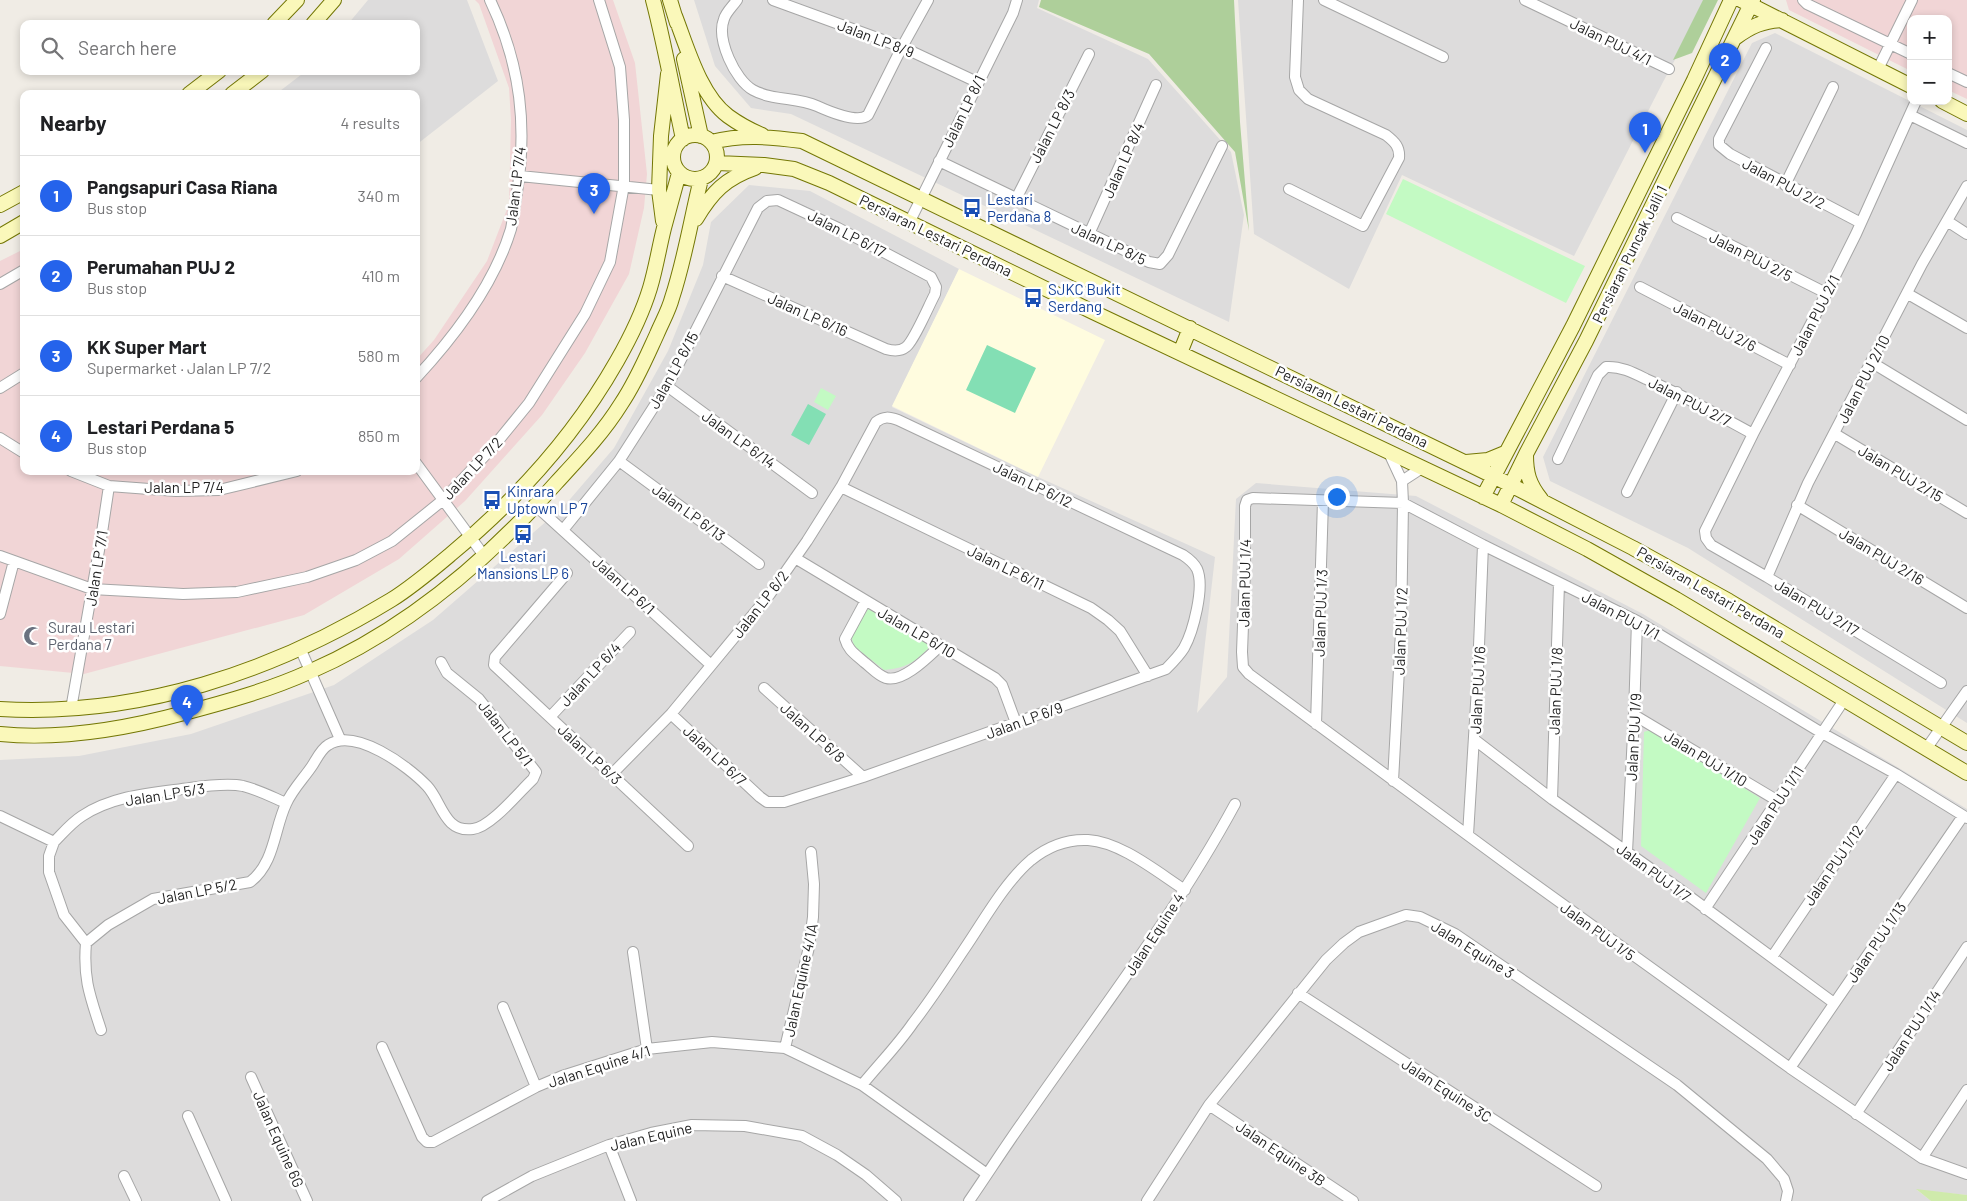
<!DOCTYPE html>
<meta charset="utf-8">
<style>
:root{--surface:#fff;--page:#f6f6f6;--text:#202124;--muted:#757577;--line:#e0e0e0;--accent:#2563eb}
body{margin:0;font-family:Barlow,sans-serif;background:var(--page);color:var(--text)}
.controls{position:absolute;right:15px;top:15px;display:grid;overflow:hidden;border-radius:10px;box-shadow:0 2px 8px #0003}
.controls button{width:45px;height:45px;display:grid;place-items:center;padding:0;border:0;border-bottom:1px solid var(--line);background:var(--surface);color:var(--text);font:25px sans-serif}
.you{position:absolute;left:1336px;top:496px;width:18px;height:18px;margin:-12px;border:4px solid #fff;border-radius:50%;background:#1a73e8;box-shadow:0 0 0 8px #1a73e833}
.badge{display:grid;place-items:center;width:32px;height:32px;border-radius:50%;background:var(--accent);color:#fff;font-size:16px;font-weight:700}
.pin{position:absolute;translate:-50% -41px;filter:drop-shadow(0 1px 2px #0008)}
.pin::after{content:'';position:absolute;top:26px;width:18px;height:15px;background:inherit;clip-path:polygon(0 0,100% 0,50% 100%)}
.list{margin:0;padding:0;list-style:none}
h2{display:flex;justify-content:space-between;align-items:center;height:65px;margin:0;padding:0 20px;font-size:21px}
h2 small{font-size:16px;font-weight:400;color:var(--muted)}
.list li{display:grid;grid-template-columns:32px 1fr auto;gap:15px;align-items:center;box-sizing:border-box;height:80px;padding:0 20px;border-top:1px solid var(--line)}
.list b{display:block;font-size:19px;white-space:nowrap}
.list p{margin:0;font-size:16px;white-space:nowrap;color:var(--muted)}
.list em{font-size:16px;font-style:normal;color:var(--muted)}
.icon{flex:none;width:28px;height:28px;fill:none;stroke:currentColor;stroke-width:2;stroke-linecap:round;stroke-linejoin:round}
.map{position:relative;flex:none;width:1967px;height:1201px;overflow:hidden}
.search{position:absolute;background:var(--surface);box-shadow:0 2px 8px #0003;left:20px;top:20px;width:400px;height:55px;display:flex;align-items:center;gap:12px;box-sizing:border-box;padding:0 18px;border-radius:10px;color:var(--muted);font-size:19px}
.panel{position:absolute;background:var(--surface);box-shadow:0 2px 8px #0003;left:20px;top:90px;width:400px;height:385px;border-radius:10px}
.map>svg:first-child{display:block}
</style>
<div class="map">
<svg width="1967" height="1201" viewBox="0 0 1967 1201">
<rect width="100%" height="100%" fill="#f0ece5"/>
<path fill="#dddcdc" d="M368,0H467L498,81L416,145V94H276L306,71H416V24H348Z
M694,0H1039L1037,8L1148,59L1231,152L1244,215L1229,322L791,114L751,108L715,66Z
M1238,0H1707L1663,82L1574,256L1402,175L1349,289L1254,234Z
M1775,33L1967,130V723L1688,548L1550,481L1543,457L1752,43Z
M749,185L810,191L959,269L892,407L1038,477L1215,557L1197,713L1227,677L1236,499L1256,483L1416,496L1643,614L1967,809V1195L1917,1190L1931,1201H0V760L79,756L191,734L334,685L433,620L565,505L614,448L668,351L703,265L711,222Z"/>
<path fill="#f1d5d6" d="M475,0H613L635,63L647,174L644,208L629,274L585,353L542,415L465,501L399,559L304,615L84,674L0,666V261L24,249V471H416V360L434,340L487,261L509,204L511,120L509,88L479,4Z
M1786,0H1967V99L1948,90V19H1911V71L1789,10Z"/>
<path fill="#fffcdf" d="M959,269L1105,340L1038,477L892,406Z"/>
<path fill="#cfeaab" d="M1916,1189L1967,1195V1201H1931Z"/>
<path fill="#aecf9a" d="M1041,0H1234L1240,122L1249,231L1235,152L1149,54L1039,7Z
M1703,0H1718L1692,53L1673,60Z"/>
<path fill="#c3fac3" d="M1403,179L1585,266L1566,303L1386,214Z
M821,388L836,396L828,410L814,402Z
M868,609L933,643C917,661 908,668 884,670L854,646L851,635Z
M1650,730L1760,798L1706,893L1641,846L1644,732Z"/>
<path fill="#83dfb4" d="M987,345L1036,368L1015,413L966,390Z
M808,404L826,414L809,445L791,435Z"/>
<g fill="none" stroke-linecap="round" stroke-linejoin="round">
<g stroke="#a6a6a6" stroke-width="12">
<path id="street" d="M737,0C733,6 726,12 724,19C716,39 735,80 753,90C773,101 797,97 817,106C828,111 858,124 868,115L902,47L928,0
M773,0L902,47L977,82
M1324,0L1443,57
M1525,0L1669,69
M1803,0L1807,4L1911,54
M1766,48L1719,139V145L1730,154L1861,223
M1878,69L1912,0
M1948,73L1967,82
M1916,101L1856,234L1815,316L1753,434L1705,531L1706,538L1711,545L1767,577L1941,683
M1910,115L1967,143
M939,161L1149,262L1160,264L1168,255L1222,146
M520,176L659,190
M1785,185L1833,87
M1289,189L1363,226L1399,158C1400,147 1395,142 1386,135L1308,99L1299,90L1295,77L1298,0
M1016,199L1089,54
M1677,218L1826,293
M1947,221L1967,234
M909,223L1013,13L1017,0
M1089,234L1156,85
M0,284L24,270
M1640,287L1790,365
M1908,294L1967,328
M1871,362L1967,420
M416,378C455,336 494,285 511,229C513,219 514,209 516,199C528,128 521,65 490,0
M667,386L812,493
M0,388L24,373
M1835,434L1967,513
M0,438L24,453
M1389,453L1402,481L1403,503L1401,632L1393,781
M1558,459L1598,375L1606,367C1621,366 1634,373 1646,379C1683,395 1718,415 1753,434
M619,461L759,564
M416,463L485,557
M71,471L109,486L176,491L219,490L297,471
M1402,481L1422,468
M841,487L1091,608L1108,620L1120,631L1148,676
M1627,492L1677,392
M1797,505L1967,608
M536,506L711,665
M563,530L619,461L669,383L758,208L767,201L778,200L838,228L931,277L936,287L935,294C929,305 914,341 906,347C900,352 893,351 886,349L722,276
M0,556L92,589L183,594L237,592L307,577L356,560L392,541L443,500L494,446L529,403L585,314L610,262L624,185V120L620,67L599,0
M795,558L995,678L1002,685L1016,723
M567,573L495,657L494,665L688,846
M1767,577L1808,483L1922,264L1967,186
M865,602L845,639C848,650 855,654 864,662C871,667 877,675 886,678C903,683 929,656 941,645
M0,614L14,561
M300,648L340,739
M764,688L863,777
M71,709L101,539L109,486
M1634,715L1778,801
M550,717L630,632
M1316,724L1323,501
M1475,740L1552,799L1674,885L1834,1003
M1926,749L1967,691
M612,774L671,714L770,594L807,541L841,487L876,422C884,416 889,417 898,420L1183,555C1189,559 1194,563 1197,569C1205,587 1193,632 1184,648C1179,656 1172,663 1166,669L863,777L784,802H767L760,797L671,714
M1552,799L1559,583
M0,816L54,842C63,833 71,823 82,816C114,795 153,793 190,788C204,786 229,783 243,786C259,790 272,797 286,803
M1967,818L1896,774L1822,733L1637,621L1483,545L1403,503L1253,498L1247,500L1245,506V572L1242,652L1243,667L1249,674L1511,867L1790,1068L1922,1158L1967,1174
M1468,835L1478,671L1483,545
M54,842L49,856V872L64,915L86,943C83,979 90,996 101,1030
M1627,852L1634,715L1637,621
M1705,909L1844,700
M86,943L108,925L153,899L250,882C275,863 274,829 286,804C292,790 304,778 312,766C316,760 321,749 328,745C355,727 408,766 427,786C442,802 444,833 473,829C491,827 519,792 533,779L536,772L479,699L447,673L441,662
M633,952L647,1049
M1772,957L1896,774
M1298,993L1596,1186
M503,1007L536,1087
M382,1047L422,1137L427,1142H433L536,1087L562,1076L647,1049L712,1042L785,1048L862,1085L987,1174
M785,1048L809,947L813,917L814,884L811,852
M1790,1068L1963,816
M251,1077L307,1201
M862,1085C879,1064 898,1045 913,1023C931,1000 947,975 963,951C983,922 1004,883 1031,860C1047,847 1067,839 1088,840C1121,842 1157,872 1185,890
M1209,1105L1353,1201
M1856,1114L1967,947
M188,1116L226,1201
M609,1145L631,1201
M1922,1158L1967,1090
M124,1176L136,1201
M487,1201L532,1176L609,1145L651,1133L692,1125L745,1126L802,1136L837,1155L866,1175L896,1201
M969,1201C989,1172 1008,1142 1029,1113C1100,1011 1176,913 1235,804
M1147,1201L1209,1105L1326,960L1344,943L1359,932L1406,915L1420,917L1455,934L1677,1085L1767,1159L1784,1179L1788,1191L1786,1201"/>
</g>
<g stroke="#747705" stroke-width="16">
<path id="secondary" d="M653,0C665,46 673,92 683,139
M670,0L677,23
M1741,0L1911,86
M675,16C687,47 700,95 728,116C739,124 750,130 762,135
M274,24L297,0
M313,24L334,0
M1735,38C1751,26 1763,21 1782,20
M684,59L701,136
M189,94L219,71
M232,94L262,71
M1942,101L1967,114
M673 157a22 22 0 1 1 44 0a22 22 0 1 1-44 0Z
M711,142C743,134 770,137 802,141L1493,476L1633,548L1729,601L1967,743
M717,163L764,165L794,169L829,183L1093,312L1501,505L1587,549L1676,599L1967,773
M0,205L24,192
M696,219C712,192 726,178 755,168
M663,221L659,190L661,136L668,74
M0,236L24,222
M1180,353L1190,328
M1526,455C1526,473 1529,484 1541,499
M1466,462L1488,460L1505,453
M1483,497L1573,326L1694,80L1731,0
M1501,505L1526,454L1586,341L1753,0
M0,709C139,717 273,672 391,600C412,587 432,570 451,554C516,500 575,435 617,361C629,340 643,311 650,288C656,268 659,248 664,228C669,210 674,191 679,173
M0,734C61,740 125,729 184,713C226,702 269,690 309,672C406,630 487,561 556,483C579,458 603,433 621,404C636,382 646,358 657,334C662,322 669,310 672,298C685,259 691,219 701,179"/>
</g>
<use href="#street" stroke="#fff" stroke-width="10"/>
<use href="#secondary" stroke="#faf8ba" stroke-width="14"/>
</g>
<defs>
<g id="bus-bare" transform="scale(1.5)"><path d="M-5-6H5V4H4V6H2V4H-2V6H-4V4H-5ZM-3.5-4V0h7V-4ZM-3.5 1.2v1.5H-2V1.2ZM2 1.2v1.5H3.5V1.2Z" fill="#1a4fb4" stroke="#fff" stroke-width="2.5" paint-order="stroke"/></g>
<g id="mosque-bare" transform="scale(1.5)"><path d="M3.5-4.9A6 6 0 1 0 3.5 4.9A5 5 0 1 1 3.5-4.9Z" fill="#6b7280" stroke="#fff" stroke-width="2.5" paint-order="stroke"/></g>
</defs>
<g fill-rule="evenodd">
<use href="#bus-bare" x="972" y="208"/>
<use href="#bus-bare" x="1033" y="298"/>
<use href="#bus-bare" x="492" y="500"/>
<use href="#bus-bare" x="523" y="534"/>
<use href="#mosque-bare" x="33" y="636"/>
</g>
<g text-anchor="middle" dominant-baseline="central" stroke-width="5" stroke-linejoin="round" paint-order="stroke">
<g font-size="15" fill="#1f1f1f" stroke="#fff">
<text transform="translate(876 38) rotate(21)">Jalan LP 8/9</text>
<text transform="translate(1611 41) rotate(26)">Jalan PUJ 4/1</text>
<text transform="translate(963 111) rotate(-64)">Jalan LP 8/1</text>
<text transform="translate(1052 126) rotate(-63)">Jalan LP 8/3</text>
<text transform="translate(1123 160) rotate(-66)">Jalan LP 8/4</text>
<text transform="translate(1784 183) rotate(28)">Jalan PUJ 2/2</text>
<text transform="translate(515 186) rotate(-83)">Jalan LP 7/4</text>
<text transform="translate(847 233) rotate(27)">Jalan LP 6/17</text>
<text transform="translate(936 235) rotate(26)">Persiaran Lestari Perdana</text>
<text transform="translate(1109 243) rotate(25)">Jalan LP 8/5</text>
<text transform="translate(1629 254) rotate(-64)">Persiaran Puncak Jalil 1</text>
<text transform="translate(1751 256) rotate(27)">Jalan PUJ 2/5</text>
<text transform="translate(808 314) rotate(24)">Jalan LP 6/16</text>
<text transform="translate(1815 315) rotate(-63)">Jalan PUJ 2/1</text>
<text transform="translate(1715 326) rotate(27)">Jalan PUJ 2/6</text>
<text transform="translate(673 370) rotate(-61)">Jalan LP 6/15</text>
<text transform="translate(1863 379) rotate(-63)">Jalan PUJ 2/10</text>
<text transform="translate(1690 401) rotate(27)">Jalan PUJ 2/7</text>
<text transform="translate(1352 406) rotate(26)">Persiaran Lestari Perdana</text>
<text transform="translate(739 439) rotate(36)">Jalan LP 6/14</text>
<text transform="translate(472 468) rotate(-47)">Jalan LP 7/2</text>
<text transform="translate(1901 473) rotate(31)">Jalan PUJ 2/15</text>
<text transform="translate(1033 484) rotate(26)">Jalan LP 6/12</text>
<text x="184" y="487">Jalan LP 7/4</text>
<text transform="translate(689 512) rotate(36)">Jalan LP 6/13</text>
<text transform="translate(1882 556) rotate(31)">Jalan PUJ 2/16</text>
<text transform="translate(1006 567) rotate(26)">Jalan LP 6/11</text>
<text transform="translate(96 568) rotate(-81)">Jalan LP 7/1</text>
<text transform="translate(1244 583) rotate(-89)">Jalan PUJ 1/4</text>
<text transform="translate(624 585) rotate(42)">Jalan LP 6/1</text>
<text transform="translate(1711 592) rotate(30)">Persiaran Lestari Perdana</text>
<text transform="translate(760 604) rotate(-52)">Jalan LP 6/2</text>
<text transform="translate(1817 607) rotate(31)">Jalan PUJ 2/17</text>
<text transform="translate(1320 613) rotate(-88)">Jalan PUJ 1/3</text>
<text transform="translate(1621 615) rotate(28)">Jalan PUJ 1/1</text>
<text transform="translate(1400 631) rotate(-88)">Jalan PUJ 1/2</text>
<text transform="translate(917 632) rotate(30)">Jalan LP 6/10</text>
<text transform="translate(590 674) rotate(-47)">Jalan LP 6/4</text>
<text transform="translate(1477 690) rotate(-87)">Jalan PUJ 1/6</text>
<text transform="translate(1555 691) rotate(-88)">Jalan PUJ 1/8</text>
<text transform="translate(1024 720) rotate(-20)">Jalan LP 6/9</text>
<text transform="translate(813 732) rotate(42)">Jalan LP 6/8</text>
<text transform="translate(506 733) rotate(52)">Jalan LP 5/1</text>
<text transform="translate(1633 737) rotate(-87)">Jalan PUJ 1/9</text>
<text transform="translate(590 754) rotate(43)">Jalan LP 6/3</text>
<text transform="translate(715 755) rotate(43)">Jalan LP 6/7</text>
<text transform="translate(1706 758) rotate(31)">Jalan PUJ 1/10</text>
<text transform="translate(165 794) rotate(-9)">Jalan LP 5/3</text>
<text transform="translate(1775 805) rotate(-57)">Jalan PUJ 1/11</text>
<text transform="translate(1833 865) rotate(-56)">Jalan PUJ 1/12</text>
<text transform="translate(1654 872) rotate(36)">Jalan PUJ 1/7</text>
<text transform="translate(197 891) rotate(-11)">Jalan LP 5/2</text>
<text transform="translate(1598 931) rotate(36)">Jalan PUJ 1/5</text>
<text transform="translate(1154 934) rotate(-57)">Jalan Equine 4</text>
<text transform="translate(1876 942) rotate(-56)">Jalan PUJ 1/13</text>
<text transform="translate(1473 949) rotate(32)">Jalan Equine 3</text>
<text transform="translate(800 980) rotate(-78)">Jalan Equine 4/1A</text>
<text transform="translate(1911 1030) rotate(-57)">Jalan PUJ 1/14</text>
<text transform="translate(599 1066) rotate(-18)">Jalan Equine 4/1</text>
<text transform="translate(1447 1090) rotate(33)">Jalan Equine 3C</text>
<text transform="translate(651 1136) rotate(-13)">Jalan Equine</text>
<text transform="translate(279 1139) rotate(66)">Jalan Equine 6G</text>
<text transform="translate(1281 1153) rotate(34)">Jalan Equine 3B</text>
</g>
<g font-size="15" fill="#164399" stroke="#fff" text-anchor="start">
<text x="987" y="199">Lestari<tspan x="987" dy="17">Perdana 8</tspan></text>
<text x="1048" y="289">SJKC Bukit<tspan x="1048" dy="17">Serdang</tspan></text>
<text x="507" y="491">Kinrara<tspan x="507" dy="17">Uptown LP 7</tspan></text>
<text x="523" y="556" text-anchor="middle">Lestari<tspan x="523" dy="17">Mansions LP 6</tspan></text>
</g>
<g font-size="15" fill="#5b616d" stroke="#fff" text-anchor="start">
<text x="48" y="627">Surau Lestari<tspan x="48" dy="17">Perdana 7</tspan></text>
</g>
</g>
</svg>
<div class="controls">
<button>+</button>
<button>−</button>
</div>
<div class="you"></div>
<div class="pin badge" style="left:1645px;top:153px">1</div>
<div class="pin badge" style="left:1725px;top:84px">2</div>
<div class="pin badge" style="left:594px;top:214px">3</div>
<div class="pin badge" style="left:187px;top:726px">4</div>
<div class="search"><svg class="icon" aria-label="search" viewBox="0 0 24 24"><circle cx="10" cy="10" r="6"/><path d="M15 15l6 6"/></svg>Search here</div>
<section class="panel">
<h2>Nearby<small>4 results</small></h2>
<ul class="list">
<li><span class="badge">1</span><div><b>Pangsapuri Casa Riana</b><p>Bus stop</p></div><em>340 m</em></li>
<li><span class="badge">2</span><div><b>Perumahan PUJ 2</b><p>Bus stop</p></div><em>410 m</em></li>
<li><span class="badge">3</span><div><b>KK Super Mart</b><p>Supermarket · Jalan LP 7/2</p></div><em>580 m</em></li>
<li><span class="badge">4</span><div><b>Lestari Perdana 5</b><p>Bus stop</p></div><em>850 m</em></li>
</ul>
</section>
</div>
